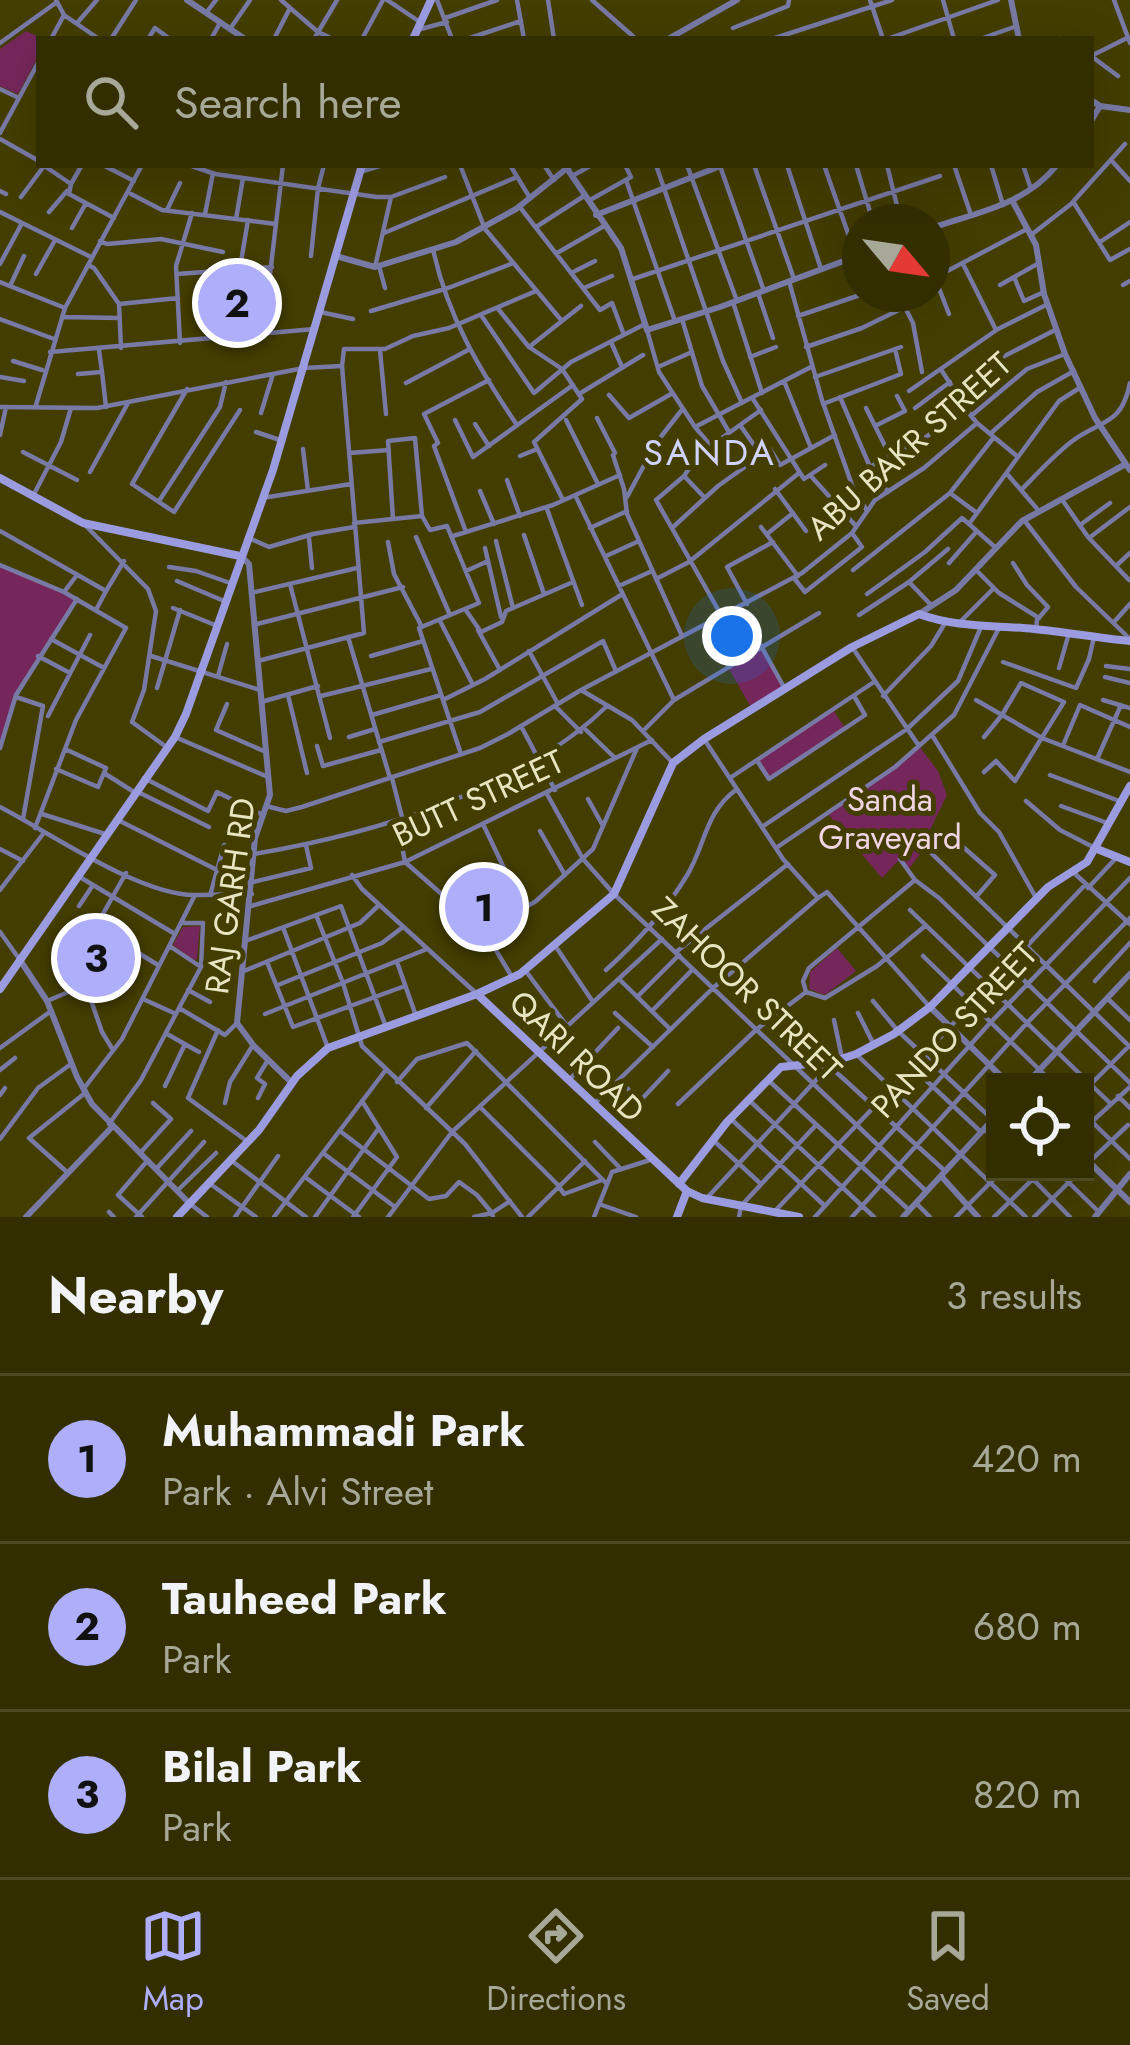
<!DOCTYPE html>
<meta charset="utf-8">
<style>
:root{--surface:#322e00;--page:#3d3a0f;--text:#f1f3f6;--muted:#a8a899;--line:#4d4a22;--accent:#aeaefb}
body{margin:0;font-family:Jost,sans-serif;background:var(--page);color:var(--text)}
.controls{position:absolute;right:36px;bottom:36px;display:grid;overflow:hidden;border-radius:0px;box-shadow:0 12px 48px #0002}
.controls button{width:108px;height:108px;display:grid;place-items:center;padding:0;border:0;border-bottom:3px solid var(--line);background:var(--surface);color:var(--text);font:60px sans-serif}
.compass{position:absolute;left:842px;top:204px;width:108px;height:108px;border-radius:50%;background:var(--surface);box-shadow:0 12px 48px #0002;rotate:119deg}
.you{position:absolute;left:732px;top:636px;width:42px;height:42px;margin:-30px;border:9px solid #fff;border-radius:50%;background:#1a73e8;box-shadow:0 0 0 18px #1a73e833}
.badge{display:grid;place-items:center;width:78px;height:78px;border-radius:50%;background:var(--accent);color:#111;font-size:39px;font-weight:700}
.pin{position:absolute;translate:-50% -50%;border:6px solid #fff;box-shadow:0 3px 12px #0006}
.list{margin:0;padding:0;list-style:none}
h2{display:flex;justify-content:space-between;align-items:center;height:156px;margin:0;padding:0 48px;font-size:51px}
h2 small{font-size:39px;font-weight:400;color:var(--muted)}
.list li{display:grid;grid-template-columns:78px 1fr auto;gap:36px;align-items:center;box-sizing:border-box;height:168px;padding:0 48px;border-top:3px solid var(--line)}
.list b{display:block;font-size:45px;white-space:nowrap}
.list p{margin:0;font-size:39px;white-space:nowrap;color:var(--muted)}
.list em{font-size:39px;font-style:normal;color:var(--muted)}
.icon{flex:none;width:66px;height:66px;fill:none;stroke:currentColor;stroke-width:2;stroke-linecap:round;stroke-linejoin:round}
.map{position:relative;flex:none;width:1130px;height:1217px;overflow:hidden}
.search{position:absolute;background:var(--surface);box-shadow:0 12px 48px #0002;left:36px;right:36px;top:36px;height:132px;display:flex;align-items:center;gap:30px;box-sizing:border-box;padding:0 42px;border-radius:0px;color:var(--muted);font-size:45px}
.sheet{height:660px;background:var(--surface)}
nav{display:flex;justify-content:space-around;align-items:center;box-sizing:border-box;height:168px;border-top:3px solid var(--line);background:var(--surface);font-size:33px;color:var(--muted)}
nav a{display:grid;justify-items:center;gap:6px}
nav .on{color:var(--accent)}
.map>svg:first-child{display:block}
</style>
<div class="map">
<svg width="1130" height="1217" viewBox="0 0 1130 1217">
<rect width="100%" height="100%" fill="#433d00"/>
<path fill="#75275b" d="M26,31L43,39H39V55L18,94L0,86V49Z
M269,272L261,331L210,336V275Z
M0,565L77,599L16,697L0,748Z
M762,648L785,689L752,709L728,667Z
M833,710L845,728L769,779L757,760Z
M919,746L938,771L947,795L930,830L935,834L908,870L899,860L882,878L828,814Z
M491,881L509,914L486,928L454,901Z
M200,926L197,959L194,960L173,945L183,927Z
M94,934L116,947L99,978L88,979L82,955Z
M837,948L856,971L825,995L809,989L810,972Z"/>
<g fill="none" stroke-linecap="round" stroke-linejoin="round">
<path stroke="#787aa5" stroke-width="4.5" d="M56,0L64,15L99,39
M281,0L318,32L333,39
M387,0L420,22
M437,0L452,39
M517,0L524,39
M548,0L554,39
M592,0L636,39
M870,0L883,39
M943,0L954,39
M1114,0L1130,43
M206,13L216,0
M445,18L497,0
M77,23L97,0
M733,28L788,6L789,0
M230,29L250,0
M417,30L447,22
M51,39L64,15
M111,39L136,0
M148,39L155,28L170,39
M211,39L220,23
M274,39L290,8
M314,39L337,0
M362,39L383,0
M467,39L521,21
M772,39L892,0
M887,39L998,0
M980,39L1017,26
M1057,39L1060,38
M0,43L57,2
M1091,56L1127,38
M1091,56L1118,76
M0,89L19,98
M0,133L39,61
M0,139L39,161
M1111,160L1130,181
M43,165L71,184L69,194L114,218
M103,165L134,181
M189,165L215,174L377,197H391L445,177
M460,165L485,229L562,321
M510,165L530,198
M544,165L554,180
M656,165L723,361L742,403
M687,165L737,301
M754,165L794,279
M787,165L821,269
M824,165L856,256
M856,165L873,222
M887,165L901,222
M954,165L971,215
M991,165L1003,205
M1023,165L1031,189
M720,166L764,291
M360,172L383,165
M572,176L592,165
M626,180L675,321
M71,184L82,165
M0,191L6,194
M131,194L162,210L276,224
M21,197L44,166
M590,200L631,177L625,165
M1074,203L1110,260L1130,249
M519,206L600,310L612,303L624,335
M167,210L180,183
M0,212L91,257
M49,212L67,191
M205,214L213,173
M236,219L243,178
M536,227L584,196
M72,228L86,203
M384,233L517,177
M1031,235L1071,204L1125,144
M100,241L107,244L161,239L223,252
M1100,242L1130,222
M433,249C447,315 479,369 517,425
M557,253L604,226
M311,256L318,188L324,165
M0,264L21,225
M88,265L94,268L119,304L121,348
M379,266L385,288
M964,266L996,330
M375,267L391,197
M240,268L248,220
M573,272L595,261
M36,274L54,242
M177,274L272,267
M1014,277L1024,301L1044,292
M935,278L949,314
M633,279L940,176
M932,279L1027,229
M789,281L822,400L852,485L867,511
M0,282L65,308
M1000,285L1039,263
M1123,285L1130,281
M10,286L24,256
M584,288L612,276
M758,293L773,338
M898,294L913,323L922,372
M733,302L762,393
M119,304L178,298
M499,310L529,347L581,306
M371,311L448,288L511,264
M320,312L353,319
M481,315L534,393L571,362L645,324
M798,316L863,294
M62,317L120,318
M0,319L54,339
M682,319L702,386L729,432
M647,330L659,372L695,427L811,367
M263,333L283,165
M611,342L622,367
M180,343L176,266L192,213
M529,347L562,369L582,399L534,442L563,500
M806,347L862,328L905,307
M380,350L386,414
M50,352L315,329
M750,357L776,347
M13,361L42,370
M342,366L344,349H385L413,336L449,328L536,291
M658,367L692,352
M942,371L971,416
M102,372L106,407
M78,374L102,372L99,350
M0,377L24,381
M815,377L901,347
M784,381L811,448
M406,383L470,349
M187,389L132,484L174,512L240,410
M955,390L991,363L1057,329
M909,391L998,329L1048,304
M579,394L643,355
M609,395L629,418L671,394
M840,397L870,467L888,492
M753,399L804,479L825,465
M823,404L901,374L895,349
M36,405L65,308L142,165
M0,407L97,408L304,368L342,366L364,633L258,661
M866,408L890,456
M915,408L950,382
M261,413L273,374
M597,418L615,453L613,455L624,489L627,514L682,636
M455,420L473,457L573,385
M566,420L598,484
M977,423L1018,457
M475,424L489,446
M740,425L754,445
M875,426L905,411L897,396
M695,427L710,445
M256,432L280,440
M990,434L1037,392L1074,371
M0,435L6,407
M303,449L308,491
M23,452L77,480
M349,453L389,450
M520,456L537,449
M870,467L926,437L966,407
M90,472L128,403
M810,475L854,524
M1008,475L1039,511
M684,476L705,498
M507,480L520,516
M775,489L806,531
M1021,490C1037,474 1053,456 1071,442C1101,419 1121,427 1130,383
M480,491L494,524
M950,493L977,513
M575,495L674,700
M33,496L61,442L71,408
M627,497L656,443L681,411
M262,498L351,484
M159,501L220,407L226,382
M1063,501L1088,537L1129,580
M547,509L582,605
M422,516L430,530L447,526L479,603L419,628L460,751
M1024,520L1076,587L1130,639
M83,523L148,589L156,611L144,690L132,722L165,746
M354,523L422,516L415,438L388,441L393,519
M1080,525L1110,503
M761,527L798,576
M590,528L627,511
M672,528L718,486L770,449L780,465L835,435
M0,531L106,591L96,610
M466,532L434,446L438,443L424,414L489,380
M767,534L793,513
M524,535L544,594
M453,536L553,505L620,475
M416,537L450,615
M309,538L312,568
M1089,538L1130,507
M251,539L269,547L313,534L354,527
M496,541L513,608
M388,542L394,574L422,627
M485,548L501,617
M996,548L969,524L1059,401L1081,387
M606,556L639,541
M949,563L977,531
M1013,563L1027,585L1048,607L1037,620L1036,629
M0,565L64,592L126,628L76,720L35,828
M1117,565L1130,553
M169,567L196,571L230,583
M853,570L950,493L994,437
M466,571L488,561
M977,571L999,593L1039,618
M794,578L805,592L862,547L852,533
M656,579L689,562L799,473
M177,581L224,601
M290,584L330,738
M619,586L652,571
M106,591L124,561
M64,592L77,575
M251,593L357,568
M867,594L925,552L962,518L969,524
M747,604L727,567L773,542
M932,606L909,582L948,549
M173,608L215,625
M465,609L481,632L502,622L506,611L573,582
M741,610L785,689
M720,613L656,500L684,476L698,455L761,410
M859,615L909,582
M440,621L473,685
M960,622L994,588
M1114,622L1130,604
M257,624L403,587
M478,630L500,670
M348,637L390,778
M51,639L104,668
M852,647L919,746
M529,651L558,704
M38,656L70,673
M151,656L260,690
M371,656L423,641
M1003,662L1076,688L1089,659L1094,637
M1106,666L1130,669
M1059,668L1069,633
M218,676L227,644
M1105,677L1130,683
M157,688L180,610
M581,690L632,720L673,763
M288,695L307,773
M321,696L431,669
M883,696L931,646L945,623
M16,697L43,706L23,819
M443,700L485,679L621,595
M976,700L1002,715L1021,683L1064,702L1015,781L996,761L984,772
M1103,700L1130,708
M261,702L318,686
M227,704L216,730L266,752
M555,706L581,732
M372,715L441,695
M48,716L90,635
M521,726L555,790
M585,729L615,758
M643,731L674,700L819,613
M932,735L980,813L999,832L1035,896
M175,737L268,777
M349,737L375,729
M984,737L1002,715L1042,738L1130,772
M704,739L783,859L818,898L827,892L929,1006
M379,742L480,712L603,641L616,671
M1064,743L1080,705L1130,727
M317,746L323,766L381,750
M0,748L16,695L77,599
M1097,759L1121,705
M758,762L769,779L865,715L854,696
M56,769L98,787L106,768L65,749
M104,773L134,792
M1050,775L1122,802
M144,778L208,811L217,792L263,815
M392,778L402,817
M730,778L874,682
M140,793L209,827
M547,794L583,859L614,894L926,1191
M588,799L603,826
M1026,801L1060,830L1097,849
M266,806L286,811L302,807L480,748L508,734L581,690L802,573L852,533L875,500L924,468L977,423L971,416L1027,369L1065,354
M1061,806L1110,824
M0,807C49,832 140,896 196,895C214,895 233,894 252,894
M42,814L105,834
M397,820L405,862L485,932L512,977
M120,821L217,870
M483,824L514,889L504,896L515,915
M762,827L907,729L958,681L981,627
M540,831L565,875
M954,839L995,875L976,897
M924,846L1130,1047
M776,848L895,767L954,715L999,628
M0,849L23,861
M254,854C372,834 520,791 607,706
M900,859L915,880
M1073,872L1130,924
M352,875L362,889L477,994
M78,876L175,934
M253,882L311,868L306,845
M1088,888L1117,857
M0,890L43,834
M211,892L224,845
M447,902L504,872
M79,906L93,885
M251,906L405,862L652,740
M910,910L1111,1104
M316,915L343,983L362,1046L465,1144L522,1217
M96,927L158,965
M284,930L328,1048
M0,932L20,960
M485,932L536,901L593,849L637,748
M248,940L341,906L386,1027
M171,947L201,967
M556,947L593,1002
M676,952L788,864
M923,956L1052,1082
M267,962L293,1027L405,986
M397,962L416,1016
M525,970L567,1026
M606,970C637,942 664,913 686,877C706,845 704,813 737,789
M244,971L360,923L378,906
M619,979L670,1029
M1095,981L1130,943
M278,985L382,943L403,927
M188,990L210,1002
M806,992L803,981L809,968L915,880L939,898L1130,1083
M92,995L124,944
M637,997L679,955
M143,999L176,1014
M1108,999L1130,1020
M47,1001L85,985
M873,1001L898,1031L993,1120
M179,1008L201,967L203,923H182
M652,1011L693,969
M615,1013L653,1047
M858,1013L874,1045
M265,1014L427,949
M834,1020L842,1058
M218,1030L188,1098L248,1142
M167,1034L199,1052
M0,1048L51,1011
M113,1050L102,1032L77,960L126,873
M857,1055L1026,1217
M912,1067L981,1132
M0,1070L15,1058
M569,1080L618,1028
M619,1080L640,1101L668,1071
M768,1080L909,1210
M397,1082L417,1059L467,1043L607,1184
M165,1086L185,1044
M85,1087L122,1039L195,895
M1085,1090L1128,1047
M0,1095L5,1088
M1118,1096L1130,1108
M258,1098L265,1084L257,1078L268,1060
M751,1102L874,1217
M225,1103L230,1082L253,1045
M594,1104L713,988L818,898
M678,1104L757,1029L806,992L825,998L877,966L925,926
M480,1107L559,1186
M426,1108L476,1051
M1085,1115L1130,1159
M732,1120L825,1206
M109,1124L141,1080L179,1008L225,1035L236,1024
M1085,1128L1130,1087
M984,1129L995,1139
M340,1131L429,1199L446,1196L459,1182L477,1195L492,1213L510,1201
M0,1139L38,1088L71,1064
M713,1140L761,1184
M595,1142L620,1168
M141,1152L171,1119L153,1103
M323,1153L395,1207
M232,1161L306,1217
M1085,1166L1128,1125
M157,1168L191,1131
M1026,1172L1070,1217
M1058,1172L1099,1212
M68,1173L29,1138L85,1093
M305,1177L359,1217
M209,1183L256,1217
M560,1188L564,1194L602,1180
M177,1191L216,1153
M706,1199L818,1078L825,1062L945,1171
M189,1203L207,1217
M599,1204L636,1217
M917,1204L930,1217
M109,1212L114,1217
M774,1212L1085,885
M136,1217L204,1142
M142,1217L118,1195L148,1160
M235,1217L278,1156
M274,1217L385,1071
M315,1217L379,1128
M353,1217L397,1157L362,1101
M388,1217L452,1132L662,939
M474,1217L492,1213L493,1217
M528,1217L585,1161
M594,1217L612,1172L650,1160
M739,1217L741,1206L816,1125
M815,1217L990,1023L1130,878
M852,1217L1026,1024L1130,918
M956,1217L1001,1172
M994,1217L1040,1172
M1034,1217L1079,1172"/>
<path stroke="#787aa5" stroke-width="6" d="M187,0L245,39
M1011,0L1019,39
M668,39L737,0
M1091,100L1100,106L1130,110
M1091,121L1100,106
M568,170L621,248L647,330L720,307L860,255
M1013,202L1036,245L1044,294L1065,354L1095,418L1130,470
M596,215L723,165
M932,228C978,212 1025,205 1057,165
M336,256L375,267L456,242L516,209L571,165
M243,558L249,564L270,795L255,838L237,1023L254,1046L292,1083
M919,614L956,590L1022,521L1124,465
M20,960L47,1001L77,1077L92,1104L189,1203
M930,1007L1007,1082
M1028,1082L1130,974
M1085,1158L1130,1202
M941,1176L978,1217
M26,1217L112,1127
M903,1217L995,1117
M1095,1217L1130,1174"/>
<path stroke="#9b9be0" stroke-width="8" d="M413,39L431,0
M0,478L83,523L240,556
M1097,849L1130,862
M0,989L175,737L186,714L273,470L362,165
M477,994L687,1191L702,1198L799,1217
M679,1184L727,1122L781,1067L835,1061L856,1054L894,1034L930,1007L1048,887L1087,862L1130,786
M177,1217L259,1130L297,1076L328,1048L477,994L520,974L614,894L673,763L704,739L852,647L919,614C957,628 994,625 1034,629C1066,632 1098,638 1130,641
M677,1217L687,1191"/>
</g>
<g text-anchor="middle" dominant-baseline="central" stroke-width="10" stroke-linejoin="round" paint-order="stroke">
<g font-size="33" fill="#e9e5c2" stroke="#433d00">
<text transform="translate(909 446) rotate(-42)">ABU BAKR STREET</text>
<text transform="translate(478 798) rotate(-25)">BUTT STREET</text>
<text transform="translate(230 896) rotate(-82)">RAJ GARH RD</text>
<text transform="translate(747 989) rotate(44)">ZAHOOR STREET</text>
<text transform="translate(954 1030) rotate(-47)">PANDO STREET</text>
<text transform="translate(577 1056) rotate(44)">QARI ROAD</text>
</g>
<g font-size="33" fill="#f0d6e5" stroke="#433d00">
<text x="890" y="799">Sanda<tspan x="890" dy="38">Graveyard</tspan></text>
</g>
<g font-size="36" letter-spacing="3" fill="#d1d3ff" stroke="#433d00">
<text x="710" y="452">SANDA</text>
</g>
</g>
</svg>
<div class="controls">
<button><svg class="icon" aria-label="locate" viewBox="0 0 24 24"><circle cx="12" cy="12" r="6"/><path d="M12 2v4M12 18v4M2 12h4M18 12h4"/></svg></button>
</div>
<svg class="compass" viewBox="-18 -18 36 36"><path d="M0-13l5 13h-10z" fill="#e53935"/><path d="M0 13l5-13h-10z" fill="#a8a899"/></svg>
<div class="you"></div>
<div class="pin badge" style="left:484px;top:907px">1</div>
<div class="pin badge" style="left:237px;top:303px">2</div>
<div class="pin badge" style="left:96px;top:958px">3</div>
<div class="search"><svg class="icon" aria-label="search" viewBox="0 0 24 24"><circle cx="10" cy="10" r="6"/><path d="M15 15l6 6"/></svg>Search here</div>
</div>
<section class="sheet">
<h2>Nearby<small>3 results</small></h2>
<ul class="list">
<li><span class="badge">1</span><div><b>Muhammadi Park</b><p>Park · Alvi Street</p></div><em>420 m</em></li>
<li><span class="badge">2</span><div><b>Tauheed Park</b><p>Park</p></div><em>680 m</em></li>
<li><span class="badge">3</span><div><b>Bilal Park</b><p>Park</p></div><em>820 m</em></li>
</ul>
</section>
<nav>
<a class="on"><svg class="icon" aria-label="map" viewBox="0 0 24 24"><path d="M3 6l6-2 6 2 6-2v14l-6 2-6-2-6 2zM9 4v14M15 6v14"/></svg>Map</a>
<a><svg class="icon" aria-label="directions" viewBox="0 0 24 24"><path d="M12 3l9 9-9 9-9-9zM9 14v-3h6M13 9l2 2-2 2"/></svg>Directions</a>
<a><svg class="icon" aria-label="saved" viewBox="0 0 24 24"><path d="M7 4h10v16l-5-4-5 4z"/></svg>Saved</a>
</nav>
